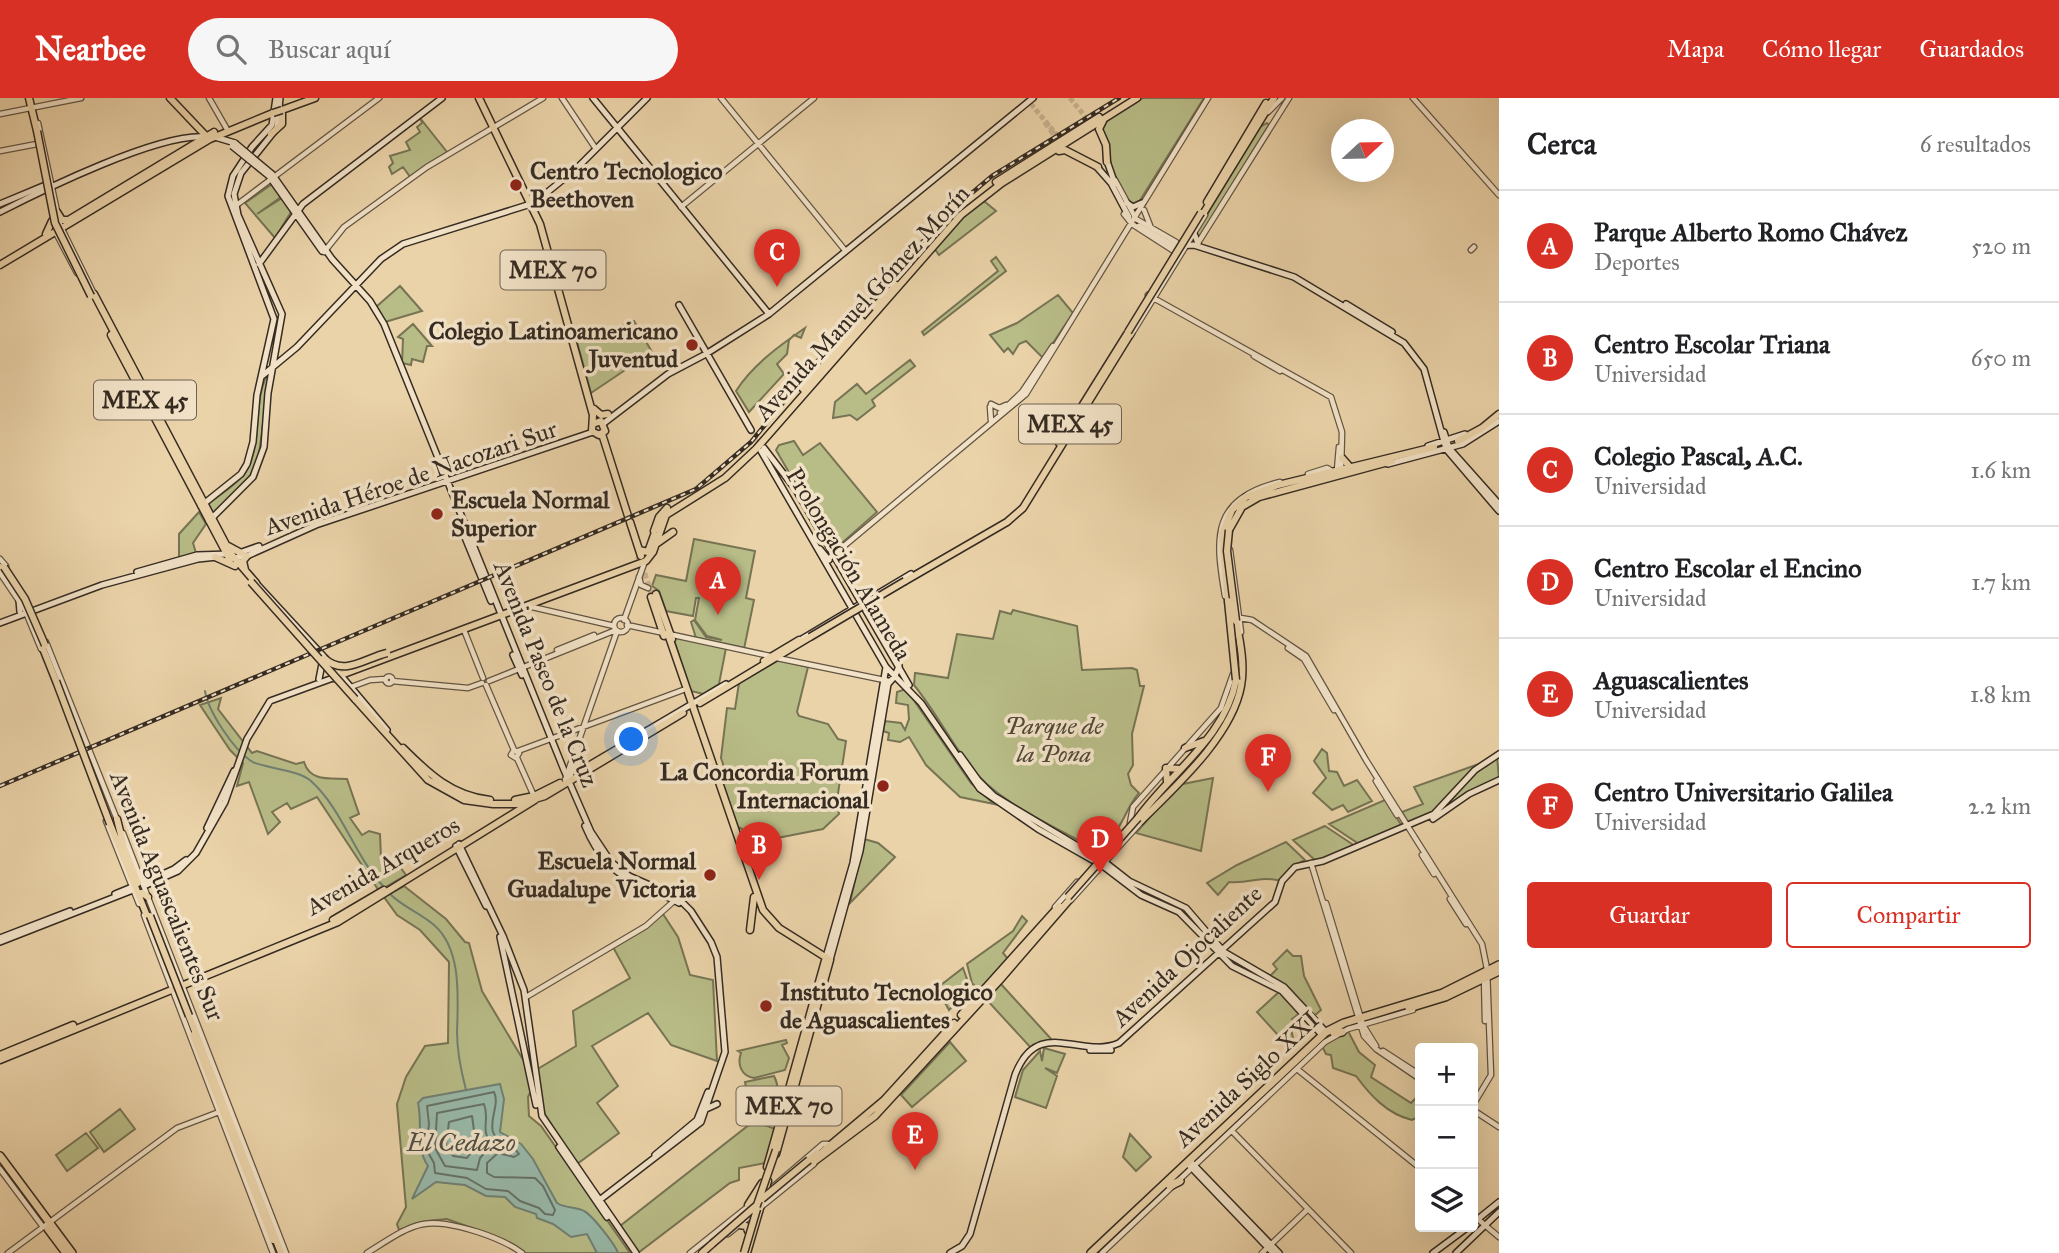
<!DOCTYPE html>
<html lang="es">
<meta charset="utf-8">
<style>
:root{--surface:#fff;--page:#f6f6f6;--text:#202124;--muted:#757577;--line:#e0e0e0;--accent:#d93025}
body{margin:0;font-family:"IM FELL Great Primer",serif;background:var(--page);color:var(--text)}
.controls{position:absolute;right:21px;bottom:21px;display:grid;overflow:hidden;border-radius:7px;box-shadow:0 7px 28px #0002}
.controls button{width:63px;height:63px;display:grid;place-items:center;padding:0;border:0;border-bottom:2px solid var(--line);background:var(--surface);color:var(--text);font:35px sans-serif}
.compass{position:absolute;left:1331px;top:21px;width:63px;height:63px;border-radius:50%;background:var(--surface);box-shadow:0 7px 28px #0002;rotate:68deg}
.you{position:absolute;left:632px;top:642px;width:24px;height:24px;margin:-18px;border:5px solid #fff;border-radius:50%;background:#1a73e8;box-shadow:0 0 0 10px #1a73e833}
.badge{display:grid;place-items:center;width:46px;height:46px;border-radius:50%;background:var(--accent);color:#fff;font-size:23px;font-weight:700}
.pin{position:absolute;translate:-50% -58px;filter:drop-shadow(0 2px 4px #0008)}
.pin::after{content:'';position:absolute;top:37px;width:24px;height:21px;background:inherit;clip-path:polygon(0 0,100% 0,50% 100%)}
.list{margin:0;padding:0;list-style:none}
h2{display:flex;justify-content:space-between;align-items:center;height:91px;margin:0;padding:0 28px;font-size:30px}
h2 small{font-size:23px;font-weight:400;color:var(--muted)}
.list li{display:grid;grid-template-columns:46px 1fr auto;gap:21px;align-items:center;box-sizing:border-box;height:112px;padding:0 28px;border-top:2px solid var(--line)}
.list b{display:block;font-size:26px;white-space:nowrap}
.list p{margin:0;font-size:23px;white-space:nowrap;color:var(--muted)}
.list em{font-size:23px;font-style:normal;color:var(--muted)}
.actions{display:flex;gap:14px;padding:21px 28px}
.actions a{flex:1;padding:16px 0;border:2px solid var(--accent);border-radius:7px;text-align:center;font-size:24px;color:var(--accent)}
.actions .main{background:var(--accent);color:#fff}
.icon{flex:none;width:38px;height:38px;fill:none;stroke:currentColor;stroke-width:2;stroke-linecap:round;stroke-linejoin:round}
.map{position:relative;flex:none;width:1499px;height:1155px;overflow:hidden}
header{display:flex;align-items:center;gap:42px;box-sizing:border-box;height:98px;padding:0 35px;background:var(--accent);color:#fff}
header strong{font-size:33px}
nav{display:flex;gap:38px;margin-inline-start:auto;font-size:24px}
.search{width:490px;height:63px;background:var(--page);display:flex;align-items:center;gap:18px;box-sizing:border-box;padding:0 24px;border-radius:38px;color:var(--muted);font-size:26px}
main{display:flex}
aside{flex:1;background:var(--surface)}
.map>svg:first-child{display:block}
</style>
<header>
<strong>Nearbee</strong>
<div class="search"><svg class="icon" aria-label="search" viewBox="0 0 24 24"><circle cx="10" cy="10" r="6"/><path d="M15 15l6 6"/></svg>Buscar aquí</div>
<nav><a>Mapa</a><a>Cómo llegar</a><a>Guardados</a></nav>
</header>
<main>
<div class="map">
<svg width="1499" height="1155" viewBox="0 0 1499 1155">
<rect width="100%" height="100%" fill="#ebd3a9"/>
<filter id="stains"><feTurbulence type="fractalNoise" baseFrequency=".00286" numOctaves="4"/><feColorMatrix values="0 0 0 0 .2 0 0 0 0 .09 0 0 0 0 .02 0 0 0 .5 -.17"/></filter>
<radialGradient id="worn" r=".72"><stop offset=".6" stop-color="#630" stop-opacity="0"/><stop offset="1" stop-color="#630" stop-opacity=".3"/></radialGradient>
<path fill="#b8bc87" stroke="#767454" stroke-width="2" d="M1143,0H1204L1139,104L1135,107C1112,95 1109,53 1100,31L1102,26Z
M420,20L447,54L411,80L403,69L392,76L389,69L393,65L390,58L410,52L406,44L420,34L417,29L422,25Z
M1267,25L1269,27L1198,142L1195,136L1260,29Z
M272,86L281,99L257,116L282,100L291,114L275,140L245,105Z
M984,103L996,113L939,157L934,150L963,118Z
M996,159L1006,173L924,237L922,234L998,173L991,163Z
M400,188L422,213L385,224L376,209Z
M1058,197L1073,215L1043,260L1026,243L1019,246L1013,256L1008,250L1004,254L990,237L1017,225Z
M634,223L652,254L591,295L577,244Z
M413,226L432,248H427L423,264L412,261L411,267L402,265L403,241L398,239Z
M805,230L801,240L794,237L789,242L787,256L777,266L784,276L749,314L736,293C753,266 782,246 805,230Z
M910,262L915,268L872,302L875,308L857,322L850,317L833,320L835,304L857,286L866,296Z
M266,279L269,280L258,364L250,378L213,418L207,407C220,396 240,385 248,370C262,342 253,308 266,279Z
M794,343L803,357L820,345L877,414L834,452L776,352L779,347Z
M199,414L206,426L193,445L196,455L179,460V436Z
M694,441L755,453L746,500L754,502L744,551L696,540L691,524L694,522L706,539L722,542L707,538L695,522L699,500H696L693,518L666,513L659,493L652,488L656,477L686,483Z
M1013,512L1077,528L1082,572L1132,570L1137,572L1140,588H1144L1132,636L1133,667L1128,676L1131,687L1139,695C1121,716 1124,736 1094,751C1053,727 999,706 969,667C949,641 935,613 914,587L915,575L948,580L957,536L993,541L1000,513L1011,516Z
M676,539L726,550L719,586L703,596L691,593L674,542Z
M779,562L808,569L797,614L799,618L828,626L838,641L846,643L837,702L839,716L823,731L752,745L750,735L736,728L721,681L727,678L721,660L727,610L735,611L739,585Z
M906,591L971,685L994,706L960,699L926,667L909,639L900,644L888,642L889,635L883,633L885,623L901,625L905,632L909,621L908,607L896,605L897,594Z
M221,600L218,611L252,655L257,653L296,666L304,664C310,684 330,680 347,681L359,716L350,720L362,737L369,733L380,736L381,760L388,769H400L406,777L379,793L317,699L291,711L287,705L272,714L280,724L268,736L249,684L237,688L243,665L230,652L200,607Z
M1322,651L1327,655L1329,673L1337,674L1344,688L1357,682L1372,703L1348,714L1343,707L1332,712L1313,695L1326,680L1314,663Z
M1497,658L1499,681L1445,710L1468,681Z
M1476,667L1435,714L1409,726L1402,714L1423,706L1414,689Z
M1213,680L1201,753L1136,735L1178,687Z
M1385,702L1402,728L1359,746L1329,726Z
M1325,728L1355,748L1316,763L1293,742Z
M864,741L878,745L895,759L850,805Z
M1286,744L1305,762L1290,770L1281,783C1257,777 1252,786 1229,784L1218,797L1207,785L1237,767Z
M404,788L446,821L465,844L469,845L482,893L525,965L532,991L528,999L529,1018L541,1028L630,1155H524L505,1142L447,1121L427,1123L399,1132L397,1126L406,1109L397,1006L406,979L425,948L448,945L449,864L420,832L397,817L384,799Z
M663,816L678,839L690,877L713,882L717,963L671,947L648,915L592,948L618,988L597,1005L619,1035L577,1066L541,1010L536,972L576,948L573,913L630,880L613,849Z
M1022,818L1027,823L1003,855L1008,861L979,893L972,885L967,866L1013,833Z
M1287,852L1293,858H1301L1304,878L1321,912L1314,918L1289,890L1270,878L1277,871L1273,866Z
M963,870L968,884L959,894L966,903L959,911L955,906L949,912L937,890Z
M1000,885L1052,942L1032,951L986,901Z
M1279,894L1300,915L1292,921L1295,928L1291,931L1293,940L1286,946L1257,914Z
M1348,933L1359,954L1375,967L1371,979L1411,1005L1420,996L1418,1019L1412,1022C1387,1016 1370,997 1356,978L1333,970L1331,957L1326,956L1322,948Z
M786,942L787,945L782,947L789,960L785,972L754,980C741,978 737,966 741,955L738,953Z
M950,944L966,963L912,1009L901,997Z
M1044,950L1065,956L1057,975L1045,970L1057,978L1046,1010L1015,999L1023,972L1040,953L1042,963Z
M774,978C784,997 772,1018 750,1011L745,984Z
M120,1011L135,1031L104,1054L90,1034Z
M754,1023L775,1031L765,1065L739,1070V1082L730,1085L638,1155L620,1128Z
M86,1035L98,1050L67,1073L56,1057Z
M1130,1036L1151,1059L1136,1073L1123,1059Z"/>
<path fill="#98b8a9" stroke="#708073" stroke-width="2" d="M500,986L504,1001L500,1034L521,1046L533,1061L557,1105C566,1111 575,1108 584,1113C592,1117 615,1146 618,1155H597L587,1136L571,1139L553,1126L537,1120L536,1116L515,1109L505,1099L486,1098L465,1087L436,1084L412,1101L428,1068C415,1049 423,1028 418,1005L423,1000Z"/>
<g fill="none" stroke-linecap="round" stroke-linejoin="round">
<path stroke="#667266" stroke-width="2" d="M494,994C500,1006 489,1021 493,1034C497,1046 513,1046 519,1056L514,1059L498,1055L487,1065V1075L494,1079L535,1080L543,1088L555,1112L553,1117L545,1116L539,1110L520,1103L508,1093L486,1091L467,1080L435,1075L434,1065L426,1051L429,1026L427,1008Z
M484,1006C490,1022 480,1029 491,1048L480,1060L477,1072L445,1068L435,1050L437,1015Z
M472,1018L476,1047L467,1060L453,1058L446,1047L449,1024Z"/>
<path stroke="#708073" stroke-width="2" d="M205,593C208,613 233,651 251,663C261,670 298,671 311,683C343,712 354,758 384,789
M390,796C403,809 420,815 434,827C462,851 458,900 457,934C457,953 461,973 466,992"/>
<path stroke="#c7b18e" stroke-width="5" stroke-dasharray="5 2.5" stroke-linecap="butt" d="M1026,0L1067,49
M1070,0L1096,32
M751,332L760,351"/>
<path stroke="#c7b18e" stroke-width="6" stroke-dasharray="6 3" stroke-linecap="butt" d="M1045,24L1058,42L1056,48
M1434,349L1458,343
M638,458L652,497
M767,1100L806,1070
M701,1149L734,1123"/>
<g stroke="#625544" stroke-width="7">
<path id="tertiary" d="M209,0L228,33
M562,0L596,51
M721,0L844,151
M1413,0L1499,97
M1268,14L1282,0
M0,16L81,0
M38,25L60,127L94,196
M0,53L37,46
M1115,82L1136,121L1176,144
M234,109L379,0
M681,109L814,0
M1144,112L1151,130
M1124,116L1132,126L1174,153
M55,133L77,175
M1198,145L1289,0
M1471,152L1474,149
M324,154L344,129L427,69L543,0
M1148,197L1331,299L1342,334L1341,373
M1131,237L1205,117
M1254,258L1280,273
M991,306L999,310L1006,307
M990,309L991,323
M1000,315L1022,294L1053,248
M1337,372L1339,349
M1308,376L1327,370L1332,373
M1230,452L1241,534
M0,461L6,468
M826,463L1026,296L1208,0
M0,475L25,512L41,551
M639,479L641,487L648,490
M1225,498C1215,439 1211,401 1280,384
M528,508L614,528
M1235,519L1252,522L1306,558L1366,662L1482,846L1487,871L1491,977L1473,1007
M614 527a7 7 0 1 1 14 0a7 7 0 1 1-14 0Z
M624,522L645,463
M627,527L770,558
M464,532L483,580
M46,544L118,724
M1288,550L1304,561L1334,612
M557,552L594,537
M777,560L889,583
M385.5 582a3.5 3.5 0 1 1 7 0a3.5 3.5 0 1 1-7 0Z
M392,583L468,590L482,585
M489,583L616,532
M486,587L514,652L519,655L516,660L511,657L514,652
M351,589L370,582L385,581
M518,653L683,592
M517,660L534,698
M565,682L617,533
M569,682L580,651
M1376,683L1397,717
M106,723L139,806
M1130,725L1133,709L1221,610L1233,576
M123,735L286,1155
M1422,757L1434,776
M1311,765L1364,938L1376,951L1420,981
M1450,801L1466,826
M1071,802L1142,723
M1326,805L1363,927L1376,948
M1055,809L1077,784
M144,817L273,1155
M1484,879L1485,923
M526,899L646,828L674,803
M1383,953L1420,977
M1297,971L1420,1070
M1473,1012L1499,1029
M1232,1033L1351,1155
M0,1071L43,1129
M774,1088L823,1046H828
M761,1109L814,1066
M1473,1117L1499,1139
M728,1136L754,1115
M8,1155L177,1030L219,1014
M367,1155C415,1125 422,1117 478,1134C493,1139 509,1145 522,1155
M690,1155L760,1099
M1102,1155L1325,944L1348,931L1413,912
M1262,1155L1308,1111"/>
</g>
<g stroke="#352b22" stroke-width="8">
<path id="secondary" d="M593,0L769,216
M215,39L235,45
M1107,63L1115,86
M1096,68L1111,85L1129,119
M272,76L332,161L370,203L384,226L564,672L591,734L611,764L629,778L677,799L691,813L711,844L717,859L725,954L701,1024L597,1104
M269,78L322,153
M1127,105L1133,109L1142,105
M0,106L48,86
M0,114C43,92 159,35 205,39
M1139,128L1174,148L1194,147L1294,179L1404,245L1424,271L1446,351L1499,413
M1193,133L1198,145
M259,166L303,106L442,0
M1346,206L1392,234
M679,207L751,332
M262,278L297,249L381,161L403,146L534,105L576,71L647,0
M604,325L668,276L706,256L769,216L1033,0
M1444,334L1449,350L1499,406
M1428,348L1465,336
M764,350L796,392L909,587
M761,353L886,569L921,605L980,691L1038,731L1103,768L1141,797L1179,814L1232,868L1282,893L1322,937
M1388,366L1463,346L1499,323
M201,408L241,376L247,366L253,344L257,297L274,221L228,98L233,78L252,49L272,27L276,0
M209,423L253,379L264,349L268,295L282,216L238,117L234,96L241,75L277,30L280,0
M464,437L491,503
M820,451L829,462
M239,455L259,448
M234,460L247,458L316,427L593,334
M137,474L197,457L229,456
M254,483L326,561
M19,502L20,514
M0,525L102,487L198,461L217,459
M802,541L911,476
M513,557L522,577
M333,568L387,632
M319,581L322,566
M636,639L726,586
M960,657L978,682L994,698L1106,765L1129,783L1186,810L1224,854L1284,889L1326,934
M1433,721L1469,696L1499,682
M585,728C597,756 612,776 641,787
M207,730L234,673
M459,746L503,838L524,892L542,1018L636,1155
M456,748L486,808
M143,785L174,771L186,762
M144,788L178,773L196,755L225,704L247,641L270,603L333,580
M657,794L679,805
M115,796L132,789
M500,839L536,1007
M0,840L70,813
M0,844L133,792
M826,859L853,765L886,569
M830,862L860,753L888,586L895,578L899,568
M1090,952H1111
M706,1011L717,1006
M559,1049L607,1119
M655,1057L697,1022L708,994
M1191,1064L1279,1155
M1188,1066L1273,1155
M1473,1125L1499,1104
M950,1155L962,1148L970,1136L1015,977C1038,917 1081,962 1119,945L1275,804L1282,783L1295,769L1323,763L1434,716L1475,672L1499,656
M1433,1155L1468,1129
M1456,1155L1499,1114"/>
</g>
<g stroke="#352b22" stroke-width="9">
<path id="primary" d="M29,0L37,33
M170,0L208,40
M479,0L540,126L593,317L592,333L599,337L605,333L601,323L593,326
M282,12L315,0
M1103,23L1099,31L1106,47L1107,64
M271,36L282,26V12
M1059,53L1065,52L1098,69
M996,84L1099,19
M1207,104L1266,5
M57,114L62,122H68
M1203,116L1274,0
M70,121L214,34
M46,136L52,123
M0,167L210,41L273,15
M94,196L231,456L256,485
M874,209L896,187
M111,237L230,462
M803,291L862,223
M594,311L601,317L608,316
M602,336L628,418
M1458,343L1482,330L1499,316
M1059,345L1127,236
M1342,360L1350,369
M630,424L641,458
M1229,432L1242,409L1259,399L1392,363
M654,433L659,419L667,410
M656,446L673,434
M228,448L241,455
M639,452L648,454L654,437
M215,459L235,468
M0,469L1,470
M245,472L243,463L247,458
M905,483L1007,424L1023,410L1131,235
M656,496L672,541
M651,499L664,538
M1228,503L1222,436L1232,412L1246,399L1278,387L1434,349
M669,539L763,812L779,830L830,862L776,1056
M42,548L56,583
M764,563L799,542
M334,570L348,571
M333,580L646,463L653,454L666,417L725,380L756,351L961,117L1002,85L1137,0
M355,601L428,682L464,702L493,706H518L545,698L683,615
M700,605L810,539
M403,650C429,676 452,698 490,702
M1185,650L1204,643
M585,670L617,651
M1167,684L1166,670L1180,671
M515,702L534,698L560,685
M1138,720C1171,674 1225,640 1236,582
M117,721L123,745
M1141,723C1176,688 1232,638 1241,588C1245,567 1240,543 1236,523
M110,726L147,818
M121,743L138,785
M142,795L148,799
M333,822L384,792
M750,832L754,799
M961,917L1059,808
M189,918L281,1155
M193,937L273,1142
M0,957L73,927
M0,962L338,824L535,702
M822,1054L884,1002L954,925
M809,1062L817,1055
M811,1066L875,1018L1000,882L1070,801
M767,1069L826,859
M748,1107L762,1085
M739,1127L746,1128L748,1133
M702,1155L712,1146
M747,1155L768,1083"/>
</g>
<g stroke="#352b22" stroke-width="10">
<path id="trunk" d="M1409,910L1445,899L1499,873
M1334,935L1342,934
M0,1058L72,1155
M1170,1088L1180,1083
M48,1131L66,1155
M1091,1155L1326,934L1344,925L1443,895L1499,867"/>
</g>
<use href="#tertiary" stroke="#f2e2c7" stroke-width="4.5"/>
<use href="#secondary" stroke="#f2e2c7" stroke-width="5"/>
<use href="#primary" stroke="#ebd3a9" stroke-width="6"/>
<use href="#trunk" stroke="#ebd3a9" stroke-width="7"/>
<g stroke="#352b22" stroke-width="4.5">
<path id="rail" d="M0,688L696,391L751,344L808,274L947,116L992,78L1119,0"/>
</g>
<use href="#rail" stroke="#f2e2c7" stroke-width="2" stroke-dasharray="5" stroke-linecap="butt"/>
<g stroke="#352b22" stroke-width="8" stroke-linecap="butt">
<path id="secondary-bridge" d="M235,45L272,76
M232,48L269,78"/>
</g>
<g stroke="#352b22" stroke-width="9" stroke-linecap="butt">
<path id="primary-bridge" d="M273,15L282,12
M37,33L55,125L91,198
M1128,234L1201,115
M1229,432L1227,453L1236,523
M4,469L25,501L45,547
M251,484L355,601
M1228,503L1236,582
M810,539L905,483
M324,560C344,579 365,560 387,555
M56,583L110,726
M1068,799L1138,720
M150,818L189,918
M762,1101L809,1062
M712,1146L757,1107L776,1052
M744,1155L757,1111"/>
</g>
<use href="#secondary-bridge" stroke="#f2e2c7" stroke-width="5"/>
<use href="#primary-bridge" stroke="#ebd3a9" stroke-width="6"/>
</g>
<g fill="#8f2418" stroke="#f2e2c7" stroke-width="2.5">
<circle cx="516" cy="87" r="7"/>
<circle cx="692" cy="247" r="7"/>
<circle cx="437" cy="416" r="7"/>
<circle cx="883" cy="688" r="7"/>
<circle cx="710" cy="777" r="7"/>
<circle cx="766" cy="908" r="7"/>
</g>
<g text-anchor="middle" dominant-baseline="central" stroke-width="7" stroke-linejoin="round" paint-order="stroke">
<g fill="#f2e2c7" stroke="#6e6254" stroke-width="2">
<rect x="500.5" y="152.5" width="105" height="39" rx="5"/>
<rect x="94" y="282.5" width="102" height="39" rx="5"/>
<rect x="1019" y="306.5" width="102" height="39" rx="5"/>
<rect x="736.5" y="988.5" width="105" height="39" rx="5"/>
</g>
<g font-size="23" font-weight="bold" fill="#352b22">
<text x="553" y="172">MEX 70</text>
<text x="145" y="302">MEX 45</text>
<text x="1070" y="326">MEX 45</text>
<text x="789" y="1008">MEX 70</text>
</g>
<g font-size="24" font-weight="bold" fill="#352b22" stroke="#f2e2c7" text-anchor="start">
<text x="530" y="73">Centro Tecnologico<tspan x="530" dy="28">Beethoven</tspan></text>
<text x="678" y="233" text-anchor="end">Colegio Latinoamericano<tspan x="678" dy="28">Juventud</tspan></text>
<text x="451" y="402">Escuela Normal<tspan x="451" dy="28">Superior</tspan></text>
<text x="869" y="674" text-anchor="end">La Concordia Forum<tspan x="869" dy="28">Internacional</tspan></text>
<text x="696" y="763" text-anchor="end">Escuela Normal<tspan x="696" dy="28">Guadalupe Victoria</tspan></text>
<text x="780" y="894">Instituto Tecnologico<tspan x="780" dy="28">de Aguascalientes</tspan></text>
</g>
<g font-size="24" fill="#352b22" stroke="#f2e2c7">
<text transform="translate(862 205) rotate(-48)">Avenida Manuel Gómez Morín</text>
<text transform="translate(411 380) rotate(-19)">Avenida Héroe de Nacozari Sur</text>
<text transform="translate(849 466) rotate(59)">Prolongación Alameda</text>
<text transform="translate(546 576) rotate(68)">Avenida Paseo de la Cruz</text>
<text transform="translate(383 768) rotate(-30)">Avenida Arqueros</text>
<text transform="translate(167 798) rotate(68)">Avenida Aguascalientes Sur</text>
<text transform="translate(1187 858) rotate(-43)">Avenida Ojocaliente</text>
<text transform="translate(1247 981) rotate(-43)">Avenida Siglo XXI</text>
</g>
<g font-size="24" font-style="italic" fill="#4f4836" stroke="#f2e2c7">
<text x="1054" y="628">Parque de<tspan x="1054" dy="28">la Pona</tspan></text>
</g>
<g font-size="26" font-style="italic" fill="#4e4e44" stroke="#f2e2c7">
<text x="461" y="1044">El Cedazo</text>
</g>
</g>
<rect width="100%" height="100%" filter="url(#stains)"/>
<rect width="100%" height="100%" fill="url(#worn)"/>
</svg>
<div class="controls">
<button>+</button>
<button>−</button>
<button><svg class="icon" aria-label="layers" viewBox="0 0 24 24"><path d="M12 4l9 5-9 5-9-5zM3 14l9 5 9-5"/></svg></button>
</div>
<svg class="compass" viewBox="-18 -18 36 36"><path d="M0-13l5 13h-10z" fill="#e53935"/><path d="M0 13l5-13h-10z" fill="#757577"/></svg>
<div class="you"></div>
<div class="pin badge" style="left:718px;top:517px">A</div>
<div class="pin badge" style="left:759px;top:782px">B</div>
<div class="pin badge" style="left:777px;top:189px">C</div>
<div class="pin badge" style="left:1100px;top:776px">D</div>
<div class="pin badge" style="left:915px;top:1072px">E</div>
<div class="pin badge" style="left:1268px;top:694px">F</div>
</div>
<aside>
<h2>Cerca<small>6 resultados</small></h2>
<ul class="list">
<li><span class="badge">A</span><div><b>Parque Alberto Romo Chávez</b><p>Deportes</p></div><em>520 m</em></li>
<li><span class="badge">B</span><div><b>Centro Escolar Triana</b><p>Universidad</p></div><em>650 m</em></li>
<li><span class="badge">C</span><div><b>Colegio Pascal, A.C.</b><p>Universidad</p></div><em>1.6 km</em></li>
<li><span class="badge">D</span><div><b>Centro Escolar el Encino</b><p>Universidad</p></div><em>1.7 km</em></li>
<li><span class="badge">E</span><div><b>Aguascalientes</b><p>Universidad</p></div><em>1.8 km</em></li>
<li><span class="badge">F</span><div><b>Centro Universitario Galilea</b><p>Universidad</p></div><em>2.2 km</em></li>
</ul>
<div class="actions"><a class="main">Guardar</a><a>Compartir</a></div>
</aside>
</main>
